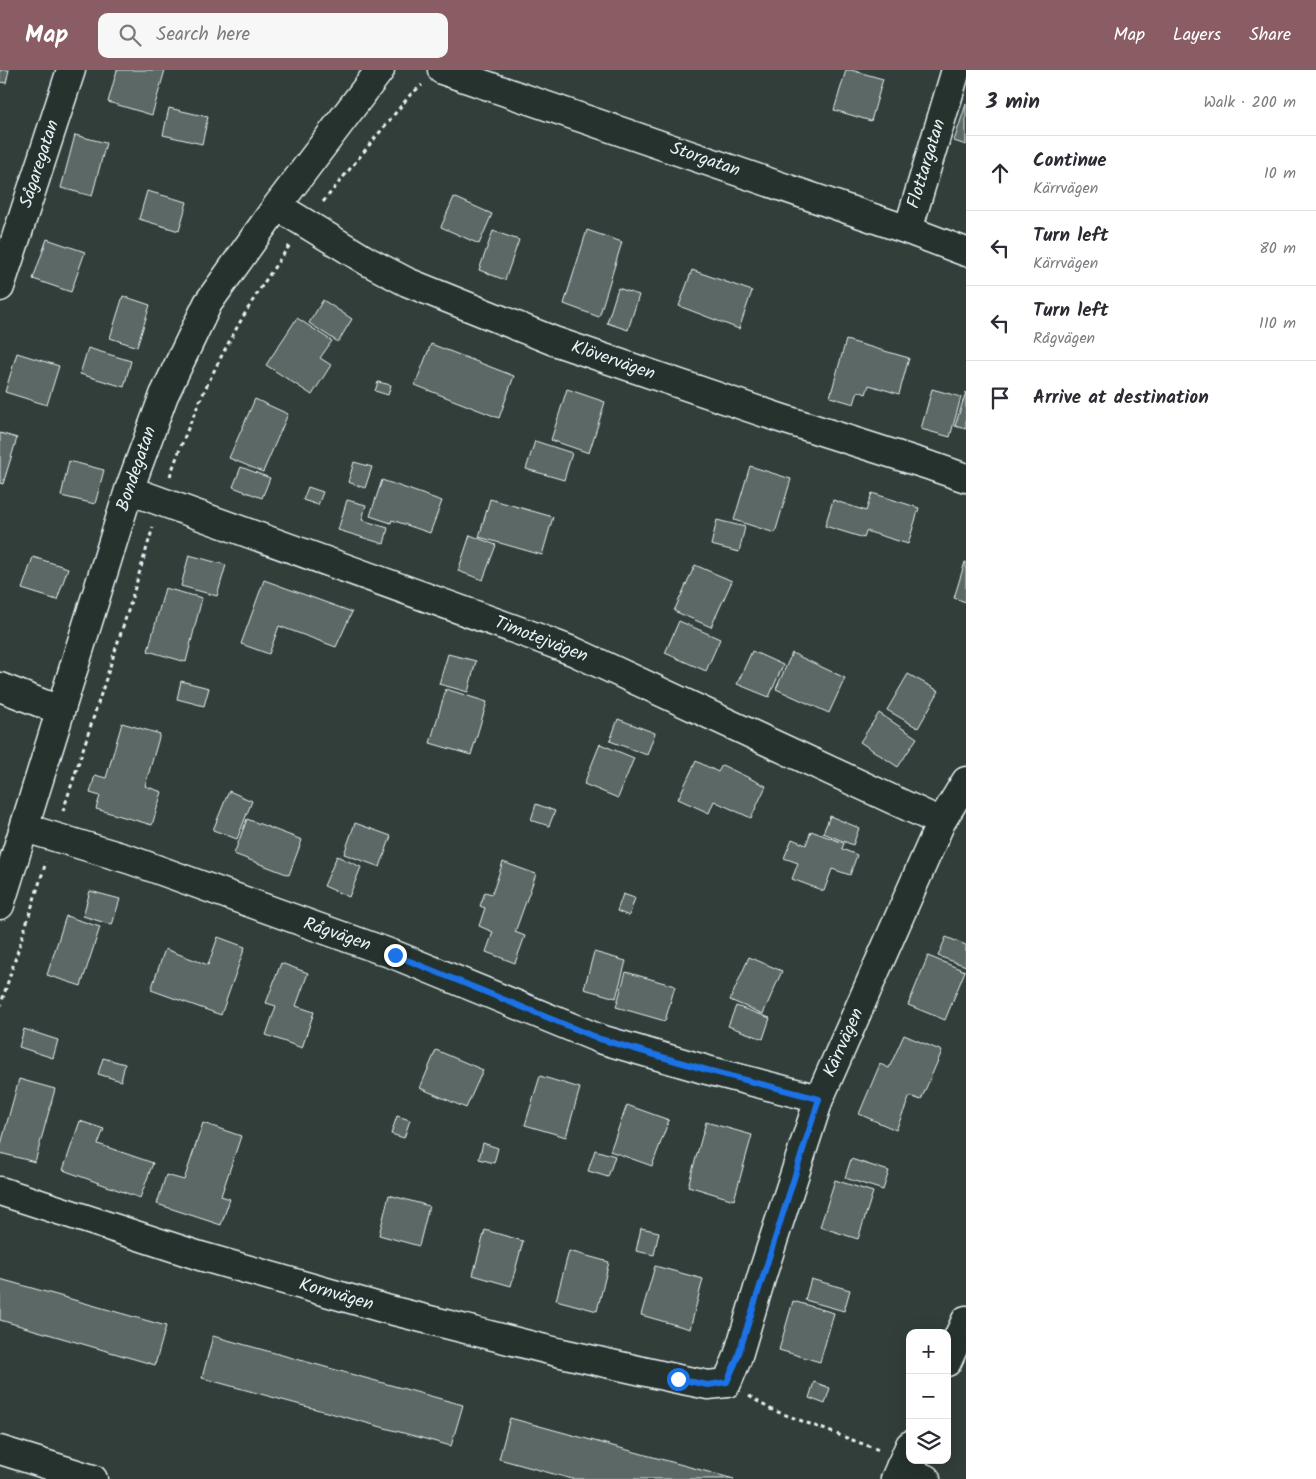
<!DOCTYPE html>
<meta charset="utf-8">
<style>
:root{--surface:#fff;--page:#f7f7f7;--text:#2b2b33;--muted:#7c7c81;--line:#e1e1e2;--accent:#8a5d65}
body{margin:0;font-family:Kalam,sans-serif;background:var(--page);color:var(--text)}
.controls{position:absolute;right:15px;bottom:15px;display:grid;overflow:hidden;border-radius:10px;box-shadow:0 5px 20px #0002}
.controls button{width:45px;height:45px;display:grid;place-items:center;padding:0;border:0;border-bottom:1px solid var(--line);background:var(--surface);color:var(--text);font:25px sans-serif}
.stop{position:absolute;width:15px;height:15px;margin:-11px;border:4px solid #1a73e8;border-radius:50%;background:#fff}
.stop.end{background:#1a73e8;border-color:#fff;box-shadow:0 1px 5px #0008}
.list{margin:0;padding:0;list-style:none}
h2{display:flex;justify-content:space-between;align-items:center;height:65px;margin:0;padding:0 20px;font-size:21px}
h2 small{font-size:16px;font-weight:400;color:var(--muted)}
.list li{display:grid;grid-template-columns:32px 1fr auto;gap:15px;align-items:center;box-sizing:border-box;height:75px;padding:0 20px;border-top:1px solid var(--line)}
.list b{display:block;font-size:19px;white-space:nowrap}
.list p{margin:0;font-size:16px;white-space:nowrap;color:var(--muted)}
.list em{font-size:16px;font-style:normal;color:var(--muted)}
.icon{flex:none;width:28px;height:28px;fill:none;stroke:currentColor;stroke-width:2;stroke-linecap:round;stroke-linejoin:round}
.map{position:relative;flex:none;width:966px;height:1409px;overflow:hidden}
header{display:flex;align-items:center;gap:30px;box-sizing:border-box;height:70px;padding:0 25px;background:var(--accent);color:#fff}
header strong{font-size:24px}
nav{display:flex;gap:28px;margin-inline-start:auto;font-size:18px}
.search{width:350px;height:45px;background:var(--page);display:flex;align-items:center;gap:12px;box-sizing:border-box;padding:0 18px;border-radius:10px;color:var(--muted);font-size:19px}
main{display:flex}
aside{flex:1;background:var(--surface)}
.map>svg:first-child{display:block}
</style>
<header>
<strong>Map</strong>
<div class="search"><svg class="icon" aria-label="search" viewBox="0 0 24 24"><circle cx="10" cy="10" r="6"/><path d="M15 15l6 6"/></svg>Search here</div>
<nav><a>Map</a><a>Layers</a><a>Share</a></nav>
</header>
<main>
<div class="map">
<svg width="966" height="1409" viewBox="0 0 966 1409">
<rect width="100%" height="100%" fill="#323e39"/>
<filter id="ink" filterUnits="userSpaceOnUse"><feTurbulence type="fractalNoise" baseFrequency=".02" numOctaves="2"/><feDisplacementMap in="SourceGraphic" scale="10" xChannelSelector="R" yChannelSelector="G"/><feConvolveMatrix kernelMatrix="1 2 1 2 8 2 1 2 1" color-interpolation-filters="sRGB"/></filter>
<g filter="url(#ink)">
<path fill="#5c6865" stroke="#e8f1f8" d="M0,0H9L6,13L0,12Z
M117,0H165L152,45L108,32Z
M846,0H851L883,9L871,51L834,40Z
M966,34V75L954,71Z
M169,38L208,47L202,74L163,65Z
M75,65L106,73L92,126L61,118Z
M147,121L187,132L179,161L139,149Z
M454,127L492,144L479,174L441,157Z
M587,160L622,172L599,247L564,234Z
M493,161L519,170L505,210L479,200Z
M47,169L85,182L71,222L33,209Z
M692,200L752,221L739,259L679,236Z
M618,218L639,225L628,260L607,253Z
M123,226L150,235L137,277L110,268Z
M323,230L352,249L338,272L309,253Z
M297,248L332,271L320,288L331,295L312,325L266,295Z
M846,270L909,288L899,324L869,315L866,324L858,321L854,334L830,327Z
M431,274L514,306L499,348L415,315Z
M88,278L131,291L124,317L80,304Z
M17,283L59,296L47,335L5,322Z
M378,312L391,315L388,325L375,321Z
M567,319L605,332L589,383L551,370Z
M932,319L961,327L950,367L921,359Z
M966,322V359L955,356Z
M255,329L288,344L263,402L229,388Z
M0,363L17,368L3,414L0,413Z
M535,371L572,383L564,410L526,399Z
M69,391L104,400L95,434L61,426Z
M354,392L372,397L365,418L348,412Z
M750,396L791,409L775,463L734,450Z
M241,397L270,408L262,428L233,417Z
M382,410L442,431L430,463L392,450L391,453L370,446Z
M308,417L323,422L318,435L303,430Z
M872,423L919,438L908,474L866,461L864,468L825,456L833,430L866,441Z
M490,429L553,447L542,485L479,467Z
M347,430L366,435L362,450L388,458L384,474L338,460Z
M717,450L745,457L739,482L711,475Z
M470,465L496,475L483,510L458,501Z
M189,485L226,495L217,526L181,516Z
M33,487L68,498L57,530L22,519Z
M965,492H966V532L954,528Z
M695,495L732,511L711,557L674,541Z
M264,510L352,542L336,577L279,556L269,584L241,574Z
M165,518L202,528L186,592L148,581Z
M679,551L720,569L706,601L665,583Z
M752,581L783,595L769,627L737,614Z
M792,583L845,608L829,643L776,619Z
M448,584L476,591L468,622L439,614Z
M908,604L939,621L918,658L887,640Z
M181,611L209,618L204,636L177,629Z
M446,619L487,632L471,685L430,673Z
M879,643L917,668L898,697L860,672Z
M618,649L655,663L647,685L610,671Z
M122,653L160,664L145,716L162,722L152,755L96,739L100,726L90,723L95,705L106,708Z
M600,674L634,688L618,728L584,714Z
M696,691L718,702L722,695L766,716L751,748L714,731L709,743L678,729Z
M229,721L252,731L237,769L213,760Z
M536,734L555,741L549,756L531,750Z
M830,746L859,758L853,775L823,763Z
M247,749L302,770L289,805L234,784Z
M355,753L391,766L380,797L344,784Z
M811,761L844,773L842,779L857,785L850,805L832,799L824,821L792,809L798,793L784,788L792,769L806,775Z
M337,786L361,797L349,827L324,816Z
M503,792L536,804L515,862L525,866L515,893L486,882L493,862L479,856L485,838L480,836L485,822L492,824Z
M90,821L120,829L112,855L83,846Z
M623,824L635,828L629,846L617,841Z
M66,846L100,857L81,916L47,905Z
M218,867L245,877L221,945L151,920L165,879L208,895Z
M946,867L966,875V896L938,886Z
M594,882L626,891L616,928L584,919Z
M928,886L965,901L945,950L908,935Z
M749,887L782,901L763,944L730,930Z
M281,893L308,903L296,936L314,942L302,978L266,965L276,936L266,933Z
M626,902L675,916L665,951L616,937Z
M736,936L770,948L763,969L728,956Z
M24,959L58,970L53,988L19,977Z
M904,965L942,981L921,1030L910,1026L896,1060L859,1044L880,994L889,998Z
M436,980L483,1000L466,1038L420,1018Z
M103,988L125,994L121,1011L98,1004Z
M540,1006L580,1018L566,1067L525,1055Z
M19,1009L55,1019L35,1092L0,1083V1078Z
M627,1035L669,1050L652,1096L610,1081Z
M397,1046L410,1050L404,1068L391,1064Z
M80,1051L104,1059L98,1074L153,1093L140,1128L63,1100Z
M706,1052L752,1065L734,1130L688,1116Z
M203,1053L241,1066L221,1126L230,1129L221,1155L157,1134L166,1105L184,1110Z
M483,1073L498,1078L494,1093L479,1089Z
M595,1080L615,1086L608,1107L588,1101Z
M851,1089L889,1101L883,1120L845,1108Z
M835,1110L873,1122L858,1169L820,1157Z
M389,1125L429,1136L419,1176L379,1165Z
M641,1158L659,1162L654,1185L636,1181Z
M485,1160L523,1171L511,1216L473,1205Z
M569,1181L609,1192L597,1241L556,1230Z
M655,1196L703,1209L690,1259L641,1245Z
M0,1209L166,1256L155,1295L0,1250Z
M811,1209L850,1220L844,1241L805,1230Z
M793,1231L834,1243L820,1292L779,1280Z
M213,1266L463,1335L451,1376L202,1308Z
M814,1312L830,1318L825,1334L809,1328Z
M510,1348L734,1409H572L499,1389Z"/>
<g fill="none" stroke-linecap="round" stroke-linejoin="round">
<g stroke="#e8f1f8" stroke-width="31">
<path id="minor" d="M442,0L908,160L966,182
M277,136L367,191L407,212L554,271L780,348L931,396L966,408
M908,160L956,0
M0,217L71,0
M129,420L528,564L575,582L941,752
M0,617L59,640
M25,758L131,790L395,885L600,969L707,1000L819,1029
M0,835L129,420L164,325L208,233L277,136L380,0
M0,1121L200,1186L386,1239L557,1282L678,1309L708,1315L727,1313L737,1289L763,1202L819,1029L941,752L966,711
M947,1292L966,1250
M0,1380L93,1409
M900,1397L926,1409
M895,1409L910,1375"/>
</g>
<path stroke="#e8f1f8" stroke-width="3" stroke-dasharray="4 4" stroke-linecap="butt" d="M323,132L410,25L422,15
M170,406C199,323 239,245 290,175
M63,741L128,541L153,457
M0,937L46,792
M749,1326L770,1339L879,1380"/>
<use href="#minor" stroke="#26332d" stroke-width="28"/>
</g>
</g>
<g fill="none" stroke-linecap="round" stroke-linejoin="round" filter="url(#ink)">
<path stroke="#1a73e8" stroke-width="6" d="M395,885L600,969L707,1000L819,1029L737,1289L727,1312L708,1315L678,1309"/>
</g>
<g text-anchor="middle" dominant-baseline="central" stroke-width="4" stroke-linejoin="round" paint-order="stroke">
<g font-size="18" fill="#e8f1f8" stroke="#26332d">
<text transform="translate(705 90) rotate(19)">Storgatan</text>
<text transform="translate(40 94) rotate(-72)">Sågaregatan</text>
<text transform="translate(927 94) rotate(-73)">Flottargatan</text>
<text transform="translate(613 291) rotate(19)">Klövervägen</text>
<text transform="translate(137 399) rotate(-71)">Bondegatan</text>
<text transform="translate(541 570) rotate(21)">Timotejvägen</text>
<text transform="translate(337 865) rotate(19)">Rågvägen</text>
<text transform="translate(844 973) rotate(-66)">Kärrvägen</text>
<text transform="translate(336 1225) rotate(16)">Kornvägen</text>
</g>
</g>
</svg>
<div class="controls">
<button>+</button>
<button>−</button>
<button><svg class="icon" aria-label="layers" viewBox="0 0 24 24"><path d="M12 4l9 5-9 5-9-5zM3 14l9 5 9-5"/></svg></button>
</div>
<div class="stop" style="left:678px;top:1309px"></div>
<div class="stop end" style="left:395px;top:885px"></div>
</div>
<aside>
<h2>3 min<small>Walk · 200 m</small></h2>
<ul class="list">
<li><svg class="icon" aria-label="ahead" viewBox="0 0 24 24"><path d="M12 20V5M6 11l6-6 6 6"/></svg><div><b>Continue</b><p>Kärrvägen</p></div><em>10 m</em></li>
<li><svg class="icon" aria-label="left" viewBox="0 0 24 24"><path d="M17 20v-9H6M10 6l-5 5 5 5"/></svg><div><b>Turn left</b><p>Kärrvägen</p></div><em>80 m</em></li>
<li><svg class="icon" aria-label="left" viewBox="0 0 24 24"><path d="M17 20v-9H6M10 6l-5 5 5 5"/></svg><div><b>Turn left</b><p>Rågvägen</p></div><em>110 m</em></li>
<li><svg class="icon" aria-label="arrive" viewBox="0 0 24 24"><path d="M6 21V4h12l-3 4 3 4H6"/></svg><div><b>Arrive at destination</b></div></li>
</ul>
</aside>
</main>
